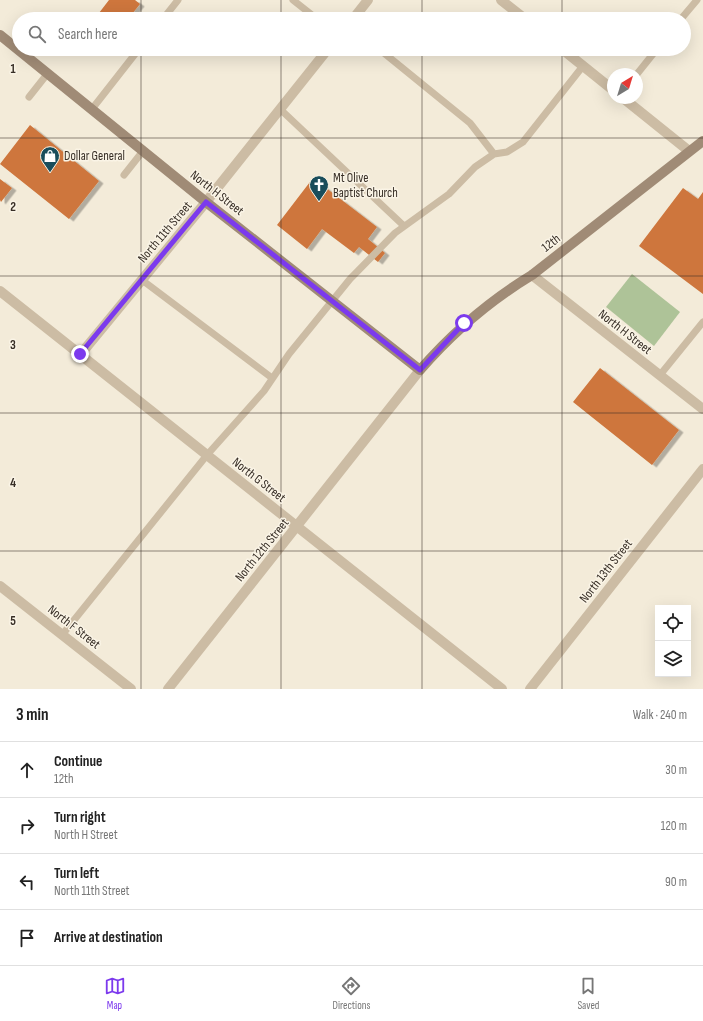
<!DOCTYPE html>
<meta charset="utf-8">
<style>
:root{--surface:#fff;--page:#f2f2f2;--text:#222;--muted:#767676;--line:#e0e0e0;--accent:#7c3aed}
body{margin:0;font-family:"Sofia Sans Condensed",sans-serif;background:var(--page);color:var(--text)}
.controls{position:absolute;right:12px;bottom:12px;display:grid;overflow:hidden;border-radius:0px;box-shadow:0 4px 16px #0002}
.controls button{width:36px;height:36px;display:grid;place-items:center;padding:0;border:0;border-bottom:1px solid var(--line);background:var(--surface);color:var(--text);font:20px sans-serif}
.compass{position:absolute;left:607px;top:68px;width:36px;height:36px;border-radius:50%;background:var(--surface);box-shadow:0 4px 16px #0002;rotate:38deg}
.stop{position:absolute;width:12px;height:12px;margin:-9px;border:3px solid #7c3aed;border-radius:50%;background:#fff}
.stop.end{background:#7c3aed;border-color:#fff;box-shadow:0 1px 4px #0008}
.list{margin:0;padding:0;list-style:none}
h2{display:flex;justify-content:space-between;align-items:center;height:52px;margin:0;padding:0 16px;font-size:17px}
h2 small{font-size:13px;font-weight:400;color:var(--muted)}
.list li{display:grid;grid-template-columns:26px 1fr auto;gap:12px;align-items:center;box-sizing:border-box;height:56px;padding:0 16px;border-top:1px solid var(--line)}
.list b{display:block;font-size:15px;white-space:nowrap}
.list p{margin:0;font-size:13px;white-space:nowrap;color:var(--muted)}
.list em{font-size:13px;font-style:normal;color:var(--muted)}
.icon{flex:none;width:22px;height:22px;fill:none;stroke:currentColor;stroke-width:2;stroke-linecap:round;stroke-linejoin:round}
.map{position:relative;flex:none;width:703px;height:689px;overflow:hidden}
.search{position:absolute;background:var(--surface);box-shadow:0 4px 16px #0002;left:12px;right:12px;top:12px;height:44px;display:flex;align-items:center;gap:10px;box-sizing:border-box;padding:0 14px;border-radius:22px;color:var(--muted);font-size:15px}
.sheet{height:276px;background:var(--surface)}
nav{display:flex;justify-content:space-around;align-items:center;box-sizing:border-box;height:56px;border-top:1px solid var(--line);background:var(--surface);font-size:11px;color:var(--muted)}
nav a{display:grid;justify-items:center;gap:2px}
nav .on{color:var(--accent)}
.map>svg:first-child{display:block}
</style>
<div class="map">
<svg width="703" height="689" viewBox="0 0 703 689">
<defs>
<filter id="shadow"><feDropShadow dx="4.5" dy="2.5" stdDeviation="0" flood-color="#0004"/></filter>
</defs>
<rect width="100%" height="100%" fill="#f3ebd9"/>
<path fill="#aec398" d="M632,274L680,312L654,346L606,307Z"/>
<path fill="#ce763c" filter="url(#shadow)" d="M109,0H135L140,4L128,19H108L99,13Z
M30,125L99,181L69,219L0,164Z
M313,178L377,227L368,239L385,253L378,262L359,247L354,253L322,229L307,249L277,225Z
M0,179L12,188L1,202L0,200Z
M683,188L698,199L703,192V294L639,246Z
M600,368L679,430L652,465L573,402Z"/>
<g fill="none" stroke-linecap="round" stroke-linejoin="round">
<path stroke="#ccbca4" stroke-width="7" d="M293,0L317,19
M163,19L178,0
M681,19L697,0
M379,49L470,123L494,154
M637,74L657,49
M29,97L48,73
M92,109L139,49
M280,109L404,226
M124,175L143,151
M142,280L272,378
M660,375L703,322
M62,635L207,455L264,391L289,354L350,279L395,233L449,194L475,167L494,154L507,152L523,142L583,66"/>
<path stroke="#ccbca4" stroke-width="10" d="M501,0L525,19
M353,19L368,0
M562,49L613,90
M623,98L689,151
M532,275L703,409
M0,291L502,689
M80,355L206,202L328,49
M0,586L131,689
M168,689L420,370
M530,689L703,469"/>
<path stroke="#a08b76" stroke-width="10" d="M0,35L206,202L420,370C453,332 489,301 532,275L703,141"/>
</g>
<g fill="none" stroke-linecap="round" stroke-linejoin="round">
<path stroke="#7c3aed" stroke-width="5" d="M80,354L206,202L420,370L464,323"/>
</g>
<path fill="none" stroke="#372e26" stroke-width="1" stroke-opacity="0.55" d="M141,0V19M281,0V19M422,0V19M562,0V19M141,49V689M281,49V689M422,49V689M562,49V689M0,138H703M0,276H703M0,413H703M0,551H703"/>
<defs>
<g id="shop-pin" transform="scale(1)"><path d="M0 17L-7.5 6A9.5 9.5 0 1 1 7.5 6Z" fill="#194d5b" stroke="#faf4e6"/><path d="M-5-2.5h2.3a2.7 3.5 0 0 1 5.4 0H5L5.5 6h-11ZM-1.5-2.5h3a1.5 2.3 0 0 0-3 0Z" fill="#fff"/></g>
<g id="church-pin" transform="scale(1)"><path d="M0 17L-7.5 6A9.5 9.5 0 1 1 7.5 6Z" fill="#194d5b" stroke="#faf4e6"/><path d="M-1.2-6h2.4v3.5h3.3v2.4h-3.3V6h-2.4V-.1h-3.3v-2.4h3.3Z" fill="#fff"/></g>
</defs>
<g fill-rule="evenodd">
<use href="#shop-pin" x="50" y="156"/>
<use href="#church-pin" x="319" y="185"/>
</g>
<g text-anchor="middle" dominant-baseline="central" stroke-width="3" stroke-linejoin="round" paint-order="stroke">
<g font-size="13" fill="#372e26" stroke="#faf4e6" text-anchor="start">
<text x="64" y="156">Dollar General</text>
<text x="333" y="178">Mt Olive<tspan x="333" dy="15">Baptist Church</tspan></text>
</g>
<g font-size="13" fill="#372e26" stroke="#faf4e6">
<text transform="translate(217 193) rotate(38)">North H Street</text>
<text transform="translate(165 232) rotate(-50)">North 11th Street</text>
<text transform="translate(551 243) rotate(-38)">12th</text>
<text transform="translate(625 332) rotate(38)">North H Street</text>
<text transform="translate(259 480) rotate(38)">North G Street</text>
<text transform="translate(262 550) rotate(-51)">North 12th Street</text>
<text transform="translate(606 571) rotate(-52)">North 13th Street</text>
<text transform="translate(74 627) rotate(38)">North F Street</text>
</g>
</g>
<g font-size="13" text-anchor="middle" font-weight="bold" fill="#372e26" stroke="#faf4e6" stroke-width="3" stroke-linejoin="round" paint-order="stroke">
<text x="13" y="73">1</text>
<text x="13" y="211">2</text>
<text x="13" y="349">3</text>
<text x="13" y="487">4</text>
<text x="13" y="625">5</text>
</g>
</svg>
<div class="controls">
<button><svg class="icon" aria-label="locate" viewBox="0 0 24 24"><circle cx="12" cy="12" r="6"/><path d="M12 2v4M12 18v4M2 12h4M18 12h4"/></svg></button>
<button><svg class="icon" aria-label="layers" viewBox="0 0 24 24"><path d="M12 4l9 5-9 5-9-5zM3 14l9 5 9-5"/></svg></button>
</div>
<svg class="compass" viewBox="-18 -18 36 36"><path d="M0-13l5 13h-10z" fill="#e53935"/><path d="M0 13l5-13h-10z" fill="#767676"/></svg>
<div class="stop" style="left:464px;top:323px"></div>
<div class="stop end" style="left:80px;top:354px"></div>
<div class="search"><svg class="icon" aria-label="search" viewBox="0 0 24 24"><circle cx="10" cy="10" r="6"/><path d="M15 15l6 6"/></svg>Search here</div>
</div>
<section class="sheet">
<h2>3 min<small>Walk · 240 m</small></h2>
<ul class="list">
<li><svg class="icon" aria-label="ahead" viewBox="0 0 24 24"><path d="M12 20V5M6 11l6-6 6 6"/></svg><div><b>Continue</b><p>12th</p></div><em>30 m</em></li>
<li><svg class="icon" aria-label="right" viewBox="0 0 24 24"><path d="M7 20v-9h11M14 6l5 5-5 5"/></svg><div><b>Turn right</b><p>North H Street</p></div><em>120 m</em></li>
<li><svg class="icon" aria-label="left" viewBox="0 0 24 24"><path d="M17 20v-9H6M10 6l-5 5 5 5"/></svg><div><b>Turn left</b><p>North 11th Street</p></div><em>90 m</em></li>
<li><svg class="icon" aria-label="arrive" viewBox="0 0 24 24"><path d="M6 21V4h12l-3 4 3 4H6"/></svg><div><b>Arrive at destination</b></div></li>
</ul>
</section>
<nav>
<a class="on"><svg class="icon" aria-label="map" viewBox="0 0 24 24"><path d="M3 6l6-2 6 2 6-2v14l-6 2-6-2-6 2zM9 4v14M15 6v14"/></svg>Map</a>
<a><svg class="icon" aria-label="directions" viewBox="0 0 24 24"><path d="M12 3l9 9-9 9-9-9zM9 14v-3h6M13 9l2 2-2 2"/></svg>Directions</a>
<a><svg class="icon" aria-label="saved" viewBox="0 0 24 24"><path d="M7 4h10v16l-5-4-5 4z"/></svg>Saved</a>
</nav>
